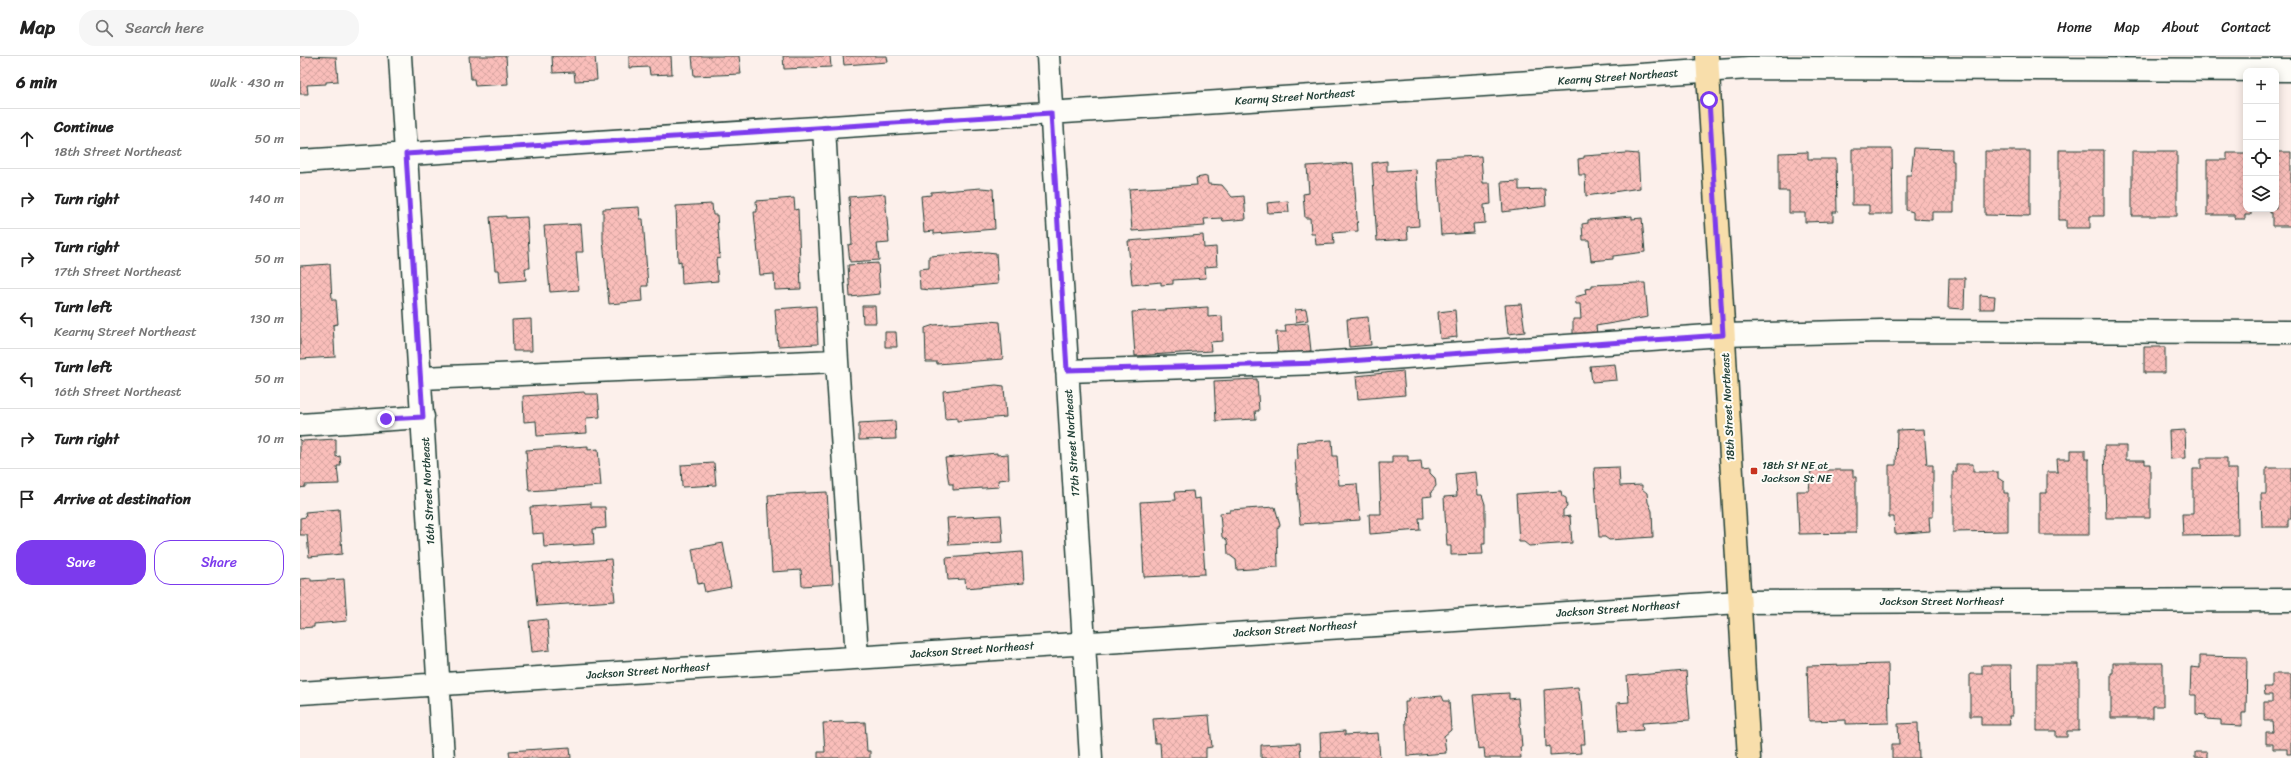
<!DOCTYPE html>
<meta charset="utf-8">
<style>
:root{--surface:#fff;--page:#f6f6f6;--text:#222;--muted:#767676;--line:#e0e0e0;--accent:#7c3aed}
body{margin:0;font-family:Sriracha,sans-serif;background:var(--page);color:var(--text)}
.controls{position:absolute;right:12px;top:12px;display:grid;overflow:hidden;border-radius:8px;box-shadow:0 2px 10px #0003}
.controls button{width:36px;height:36px;display:grid;place-items:center;padding:0;border:0;border-bottom:1px solid var(--line);background:var(--surface);color:var(--text);font:20px sans-serif}
.stop{position:absolute;width:12px;height:12px;margin:-9px;border:3px solid #7c3aed;border-radius:50%;background:#fff}
.stop.end{background:#7c3aed;border-color:#fff;box-shadow:0 1px 4px #0008}
.list{margin:0;padding:0;list-style:none}
h2{display:flex;justify-content:space-between;align-items:center;height:52px;margin:0;padding:0 16px;font-size:17px}
h2 small{font-size:13px;font-weight:400;color:var(--muted)}
.list li{display:grid;grid-template-columns:26px 1fr auto;gap:12px;align-items:center;box-sizing:border-box;height:60px;padding:0 16px;border-top:1px solid var(--line)}
.list b{display:block;font-size:15px;white-space:nowrap}
.list p{margin:0;font-size:13px;white-space:nowrap;color:var(--muted)}
.list em{font-size:13px;font-style:normal;color:var(--muted)}
.actions{display:flex;gap:8px;padding:12px 16px}
.actions a{flex:1;padding:9px 0;border:1px solid var(--accent);border-radius:16px;text-align:center;font-size:14px;color:var(--accent)}
.actions .main{background:var(--accent);color:#fff}
.icon{flex:none;width:22px;height:22px;fill:none;stroke:currentColor;stroke-width:2;stroke-linecap:round;stroke-linejoin:round}
.map{position:relative;flex:none;width:1991px;height:702px;overflow:hidden}
header{display:flex;align-items:center;gap:24px;box-sizing:border-box;height:56px;padding:0 20px;background:var(--surface);border-bottom:1px solid var(--line)}
header strong{font-size:19px}
nav{display:flex;gap:22px;margin-inline-start:auto;font-size:14px}
.search{width:280px;height:36px;background:var(--page);display:flex;align-items:center;gap:10px;box-sizing:border-box;padding:0 14px;border-radius:16px;color:var(--muted);font-size:15px}
main{display:flex}
aside{flex:1;background:var(--surface)}
.map>svg:first-child{display:block}
</style>
<header>
<strong>Map</strong>
<div class="search"><svg class="icon" aria-label="search" viewBox="0 0 24 24"><circle cx="10" cy="10" r="6"/><path d="M15 15l6 6"/></svg>Search here</div>
<nav><a>Home</a><a>Map</a><a>About</a><a>Contact</a></nav>
</header>
<main>
<aside>
<h2>6 min<small>Walk · 430 m</small></h2>
<ul class="list">
<li><svg class="icon" aria-label="ahead" viewBox="0 0 24 24"><path d="M12 20V5M6 11l6-6 6 6"/></svg><div><b>Continue</b><p>18th Street Northeast</p></div><em>50 m</em></li>
<li><svg class="icon" aria-label="right" viewBox="0 0 24 24"><path d="M7 20v-9h11M14 6l5 5-5 5"/></svg><div><b>Turn right</b></div><em>140 m</em></li>
<li><svg class="icon" aria-label="right" viewBox="0 0 24 24"><path d="M7 20v-9h11M14 6l5 5-5 5"/></svg><div><b>Turn right</b><p>17th Street Northeast</p></div><em>50 m</em></li>
<li><svg class="icon" aria-label="left" viewBox="0 0 24 24"><path d="M17 20v-9H6M10 6l-5 5 5 5"/></svg><div><b>Turn left</b><p>Kearny Street Northeast</p></div><em>130 m</em></li>
<li><svg class="icon" aria-label="left" viewBox="0 0 24 24"><path d="M17 20v-9H6M10 6l-5 5 5 5"/></svg><div><b>Turn left</b><p>16th Street Northeast</p></div><em>50 m</em></li>
<li><svg class="icon" aria-label="right" viewBox="0 0 24 24"><path d="M7 20v-9h11M14 6l5 5-5 5"/></svg><div><b>Turn right</b></div><em>10 m</em></li>
<li><svg class="icon" aria-label="arrive" viewBox="0 0 24 24"><path d="M6 21V4h12l-3 4 3 4H6"/></svg><div><b>Arrive at destination</b></div></li>
</ul>
<div class="actions"><a class="main">Save</a><a>Share</a></div>
</aside>
<div class="map">
<svg width="1991" height="702" viewBox="0 0 1991 702">
<defs>
<pattern id="building-cross-hatch" width="8" height="8" patternUnits="userSpaceOnUse"><rect width="8" height="8" fill="#fabeba"/><path d="M0 0l8 8M0 8l8-8" fill="none" stroke="#d6a4a0"/></pattern>
</defs>
<rect width="100%" height="100%" fill="#fcf0eb"/>
<filter id="ink" filterUnits="userSpaceOnUse"><feTurbulence type="fractalNoise" baseFrequency=".025" numOctaves="2"/><feDisplacementMap in="SourceGraphic" scale="8" xChannelSelector="R" yChannelSelector="G"/><feConvolveMatrix kernelMatrix="1 2 1 2 8 2 1 2 1" color-interpolation-filters="sRGB"/></filter>
<g filter="url(#ink)">
<path fill="url(#building-cross-hatch)" stroke="#1f3d34" d="M0,0L36,1L38,25L26,26V28L7,29L8,38H0Z
M169,0H206L208,28L175,30L174,23H171Z
M252,0H295L297,24L275,25L274,16L253,17Z
M329,0H371L372,18L350,19L349,11L329,12Z
M392,0H439L441,18L394,20Z
M483,0H530L531,11L484,13Z
M543,0H587L588,6L544,9Z
M1614,92L1652,93V105H1654V156H1632V164L1613,163V156L1606,154V119H1611Z
M1552,93H1592L1593,158H1569V149H1552Z
M1759,94H1804V160H1790V172H1766V164H1759Z
M1685,95H1730V160L1685,159Z
M1832,95H1877V160H1832Z
M1508,96V103H1536L1537,156H1533V165L1505,166V157H1489V135H1479V97Z
M1976,96H1991V170H1972V157H1970V153H1976Z
M1327,97L1338,98L1340,132L1286,140L1285,119H1279L1278,103L1284,102V100Z
M1927,97H1946V153H1951V159H1945V163H1935V159H1907V104H1927Z
M1181,100L1183,127H1190L1191,148L1184,149L1185,167L1173,168L1174,177L1141,179L1136,102Z
M1087,105V115L1116,113L1119,170L1107,171L1108,183L1077,185L1072,107Z
M1053,107L1058,175L1033,177L1034,188L1016,189L1015,178H1011L1010,162H1005L1003,138L1009,137L1007,110Z
M907,120L908,128L922,129L932,141L944,140L946,163L923,165L922,162L904,163L905,170L832,175L829,133L897,129L896,122Z
M1219,125V134L1245,133L1246,150L1203,156L1201,126Z
M681,132L693,133L695,173L634,178V175L624,176L621,140L631,139V136Z
M585,138L589,187L577,188L579,204L550,206L548,189L552,188L549,141Z
M494,142L495,154L498,153L501,233L475,234L474,218L460,219L454,156H457L456,145Z
M988,145L989,156L968,157L967,147Z
M412,148L413,159H417L420,202L416,203L418,225L382,228L381,205L378,206L376,150Z
M339,151L340,163H343L348,230H342L343,245L309,248L303,184V153Z
M206,160V162L227,161L230,212H225L226,224L200,226L199,214H195L190,161Z
M1332,160V163L1342,162L1345,196L1313,200V203L1291,205L1289,184H1283L1282,168L1288,167V164Z
M281,168L283,196H276L279,234L250,236L244,170Z
M903,179L904,192L916,191L917,210L905,211L906,222L873,224V228L861,229V226L832,229L828,185Z
M687,196L696,197L698,228L631,234L620,233L619,213L629,212V200Z
M578,207L580,238L550,241L548,209Z
M30,208L32,244H36L38,268L33,269L35,301L0,303V210Z
M1649,222H1665L1664,253L1648,252Z
M1336,227H1345L1348,261L1296,270L1297,278L1273,280V263H1281L1280,248H1276L1275,241L1286,238L1285,233L1292,232V229Z
M1680,239L1695,240L1694,253H1680Z
M1221,248L1225,276L1208,278L1205,249Z
M516,250L518,288L478,290L475,253Z
M562,250H575L576,267H563Z
M908,251V261L922,260L923,285L910,286L911,295L835,300L832,256Z
M1006,253L1008,264L996,266L995,254Z
M1155,254L1157,281L1140,283L1138,256Z
M1068,261L1071,289L1049,291L1047,263Z
M231,263L232,295H213L212,264Z
M689,265L700,266L703,303L637,308V306H626L625,272L634,269Z
M1008,267L1011,295L978,298L976,276H986L985,269Z
M585,276H596L597,291H585Z
M1844,291H1865V317H1844Z
M1315,308L1317,324L1292,326L1290,310Z
M1103,315L1105,339L1058,343L1056,320Z
M957,323L959,355H955L956,363L916,365L914,325Z
M696,329L704,330L706,361L657,365V362L645,363L643,335Z
M284,336L285,338H298L300,361L286,362L287,377L237,380L236,365L224,366L223,340Z
M595,365L596,383L559,384V367Z
M1624,373L1627,409H1633V461H1629L1630,475L1595,478L1594,461H1589V409H1596L1597,374Z
M1885,374L1886,402L1870,403L1869,375Z
M0,383L2,385L36,383V401L40,400L41,410H37L39,428L5,429V431L0,432Z
M1032,384L1033,400H1037L1039,429L1057,428L1060,464L1000,468L995,404L998,403L997,386Z
M288,390V394L298,393L301,430L229,435L226,394Z
M1804,390H1826V404H1845V408H1850V462H1806Z
M1770,394H1785V403H1789V479H1740V437H1747V416H1758L1757,403H1770Z
M697,397V399L708,398L709,423L698,424L699,431L653,434V428H649L645,402Z
M1092,400H1108V406L1121,405L1122,414L1130,413V417L1135,422L1136,430L1131,436L1132,440L1123,441L1124,462H1119L1120,474L1070,478L1069,458H1081L1079,407H1092Z
M1901,402H1927V413H1937L1938,479L1883,480L1882,458H1893V413H1901Z
M414,407L416,429L382,431L381,409Z
M1656,408H1673V416H1698V422L1704,426V437H1708V475L1653,476V416H1656Z
M1319,411L1320,430L1342,429V433L1347,437L1348,446L1352,455L1353,481L1309,484L1305,481H1299L1294,412Z
M1966,412H1991V463H1988V471H1962L1961,438H1966Z
M1511,414H1553V421H1556V477L1499,478L1497,435H1509Z
M1176,416L1178,439H1182L1185,448V488H1182L1183,498L1151,499V490H1147L1144,441L1157,440L1155,418Z
M893,435L894,443L900,442L905,518L844,521L840,446L876,444L875,436Z
M1261,435L1262,440L1266,442L1267,451L1263,454V461L1270,460L1272,487L1229,490L1224,486H1219L1216,438Z
M527,436L533,528L502,530L501,514L472,516L468,439Z
M291,447V451H305L306,472L293,473L294,488L244,491L243,477L232,478L230,451Z
M975,451L980,469L977,473L978,511L937,514L936,504L928,498L927,484L922,481L920,457L930,456V454Z
M39,453L42,498L9,501L7,479H0V462L6,461L5,456Z
M701,459L703,486L649,489L647,462Z
M423,487L431,531L405,536L403,527L398,528L392,493Z
M722,496L724,527L666,532L665,523L648,524L646,502Z
M311,503L315,545L237,550L233,509Z
M11,522V525L44,523L47,565L14,568V571L0,572V523Z
M247,563L250,594L232,596L229,565Z
M1900,600L1947,601L1946,657H1942V670L1921,669V664L1905,663L1906,659L1896,658V639H1890L1891,611L1900,612Z
M1813,607H1863V650H1853V662H1811V617H1813Z
M1588,608L1589,667L1546,668V664L1509,665L1507,610Z
M1737,608H1779V675H1767V681H1756V675H1737Z
M1682,609H1711L1712,660H1709L1710,669H1681V660H1670V618H1682Z
M1386,615L1390,664L1342,667L1343,674L1319,676L1317,647L1329,646L1327,620Z
M1972,618H1991V698H1987V693H1973V688H1966V676H1973L1972,665H1964V646H1972V639H1965L1964,631H1972Z
M1278,631L1280,645H1282L1285,688H1280L1281,697L1250,699V690L1246,691L1244,634Z
M1209,637V643L1218,642L1222,691H1220L1221,702H1185L1184,692L1178,693L1173,639Z
M1142,640L1144,645H1149L1151,674L1144,680L1146,697L1107,700L1105,646H1108V643Z
M909,659L912,691L906,692V702H861L860,687H855L853,663Z
M544,666V667L565,666L567,695H570V702H518V696H525L523,667Z
M1618,667L1619,702H1592V688H1599L1598,668Z
M1045,675V679L1078,677L1080,702H1021L1020,677Z
M1000,687L1001,702H961V689Z
M270,691L271,702H210L209,695Z
M1895,696H1907V702H1895Z"/>
<g fill="none" stroke-linecap="round" stroke-linejoin="round">
<g stroke="#1f3d34" stroke-width="25">
<path id="minor" d="M100,0L143,702
M748,0L791,702
M524,71L537,305
M0,105L1449,12L1991,14
M767,315L1020,307L1423,279L1581,275L1991,276
M121,322L537,305L557,601
M0,369L123,361
M0,637L1440,546L1991,544"/>
</g>
<g stroke="#1f3d34" stroke-width="25">
<path id="major" d="M1407,0L1449,702"/>
</g>
<use href="#minor" stroke="#fdfcf7" stroke-width="22"/>
<use href="#major" stroke="#f8deab" stroke-width="22"/>
</g>
</g>
<g fill="none" stroke-linecap="round" stroke-linejoin="round" filter="url(#ink)">
<path stroke="#7c3aed" stroke-width="5" d="M86,363L123,361L106,98L751,57L767,314L1020,307L1423,279L1409,44"/>
</g>
<rect fill="#c8321e" stroke="#fdfcf7" stroke-width="1.5" x="1450" y="411" width="8" height="8" rx="2"/>
<g text-anchor="middle" dominant-baseline="central" stroke-width="4" stroke-linejoin="round" paint-order="stroke">
<g font-size="11" fill="#1f3d34" stroke="#fdfcf7">
<text transform="translate(1318 21) rotate(-4)">Kearny Street Northeast</text>
<text transform="translate(995 41) rotate(-4)">Kearny Street Northeast</text>
<text transform="translate(1428 351) rotate(-93)">18th Street Northeast</text>
<text transform="translate(772 387) rotate(-94)">17th Street Northeast</text>
<text transform="translate(128 435) rotate(-93)">16th Street Northeast</text>
<text x="1642" y="545">Jackson Street Northeast</text>
<text transform="translate(1318 553) rotate(-4)">Jackson Street Northeast</text>
<text transform="translate(995 573) rotate(-4)">Jackson Street Northeast</text>
<text transform="translate(672 594) rotate(-4)">Jackson Street Northeast</text>
<text transform="translate(348 615) rotate(-4)">Jackson Street Northeast</text>
</g>
<g font-size="11" fill="#1f3d34" stroke="#fdfcf7" text-anchor="start">
<text x="1462" y="409">18th St NE at<tspan x="1462" dy="13">Jackson St NE</tspan></text>
</g>
</g>
</svg>
<div class="controls">
<button>+</button>
<button>−</button>
<button><svg class="icon" aria-label="locate" viewBox="0 0 24 24"><circle cx="12" cy="12" r="6"/><path d="M12 2v4M12 18v4M2 12h4M18 12h4"/></svg></button>
<button><svg class="icon" aria-label="layers" viewBox="0 0 24 24"><path d="M12 4l9 5-9 5-9-5zM3 14l9 5 9-5"/></svg></button>
</div>
<div class="stop" style="left:1409px;top:44px"></div>
<div class="stop end" style="left:86px;top:363px"></div>
</div>
</main>
